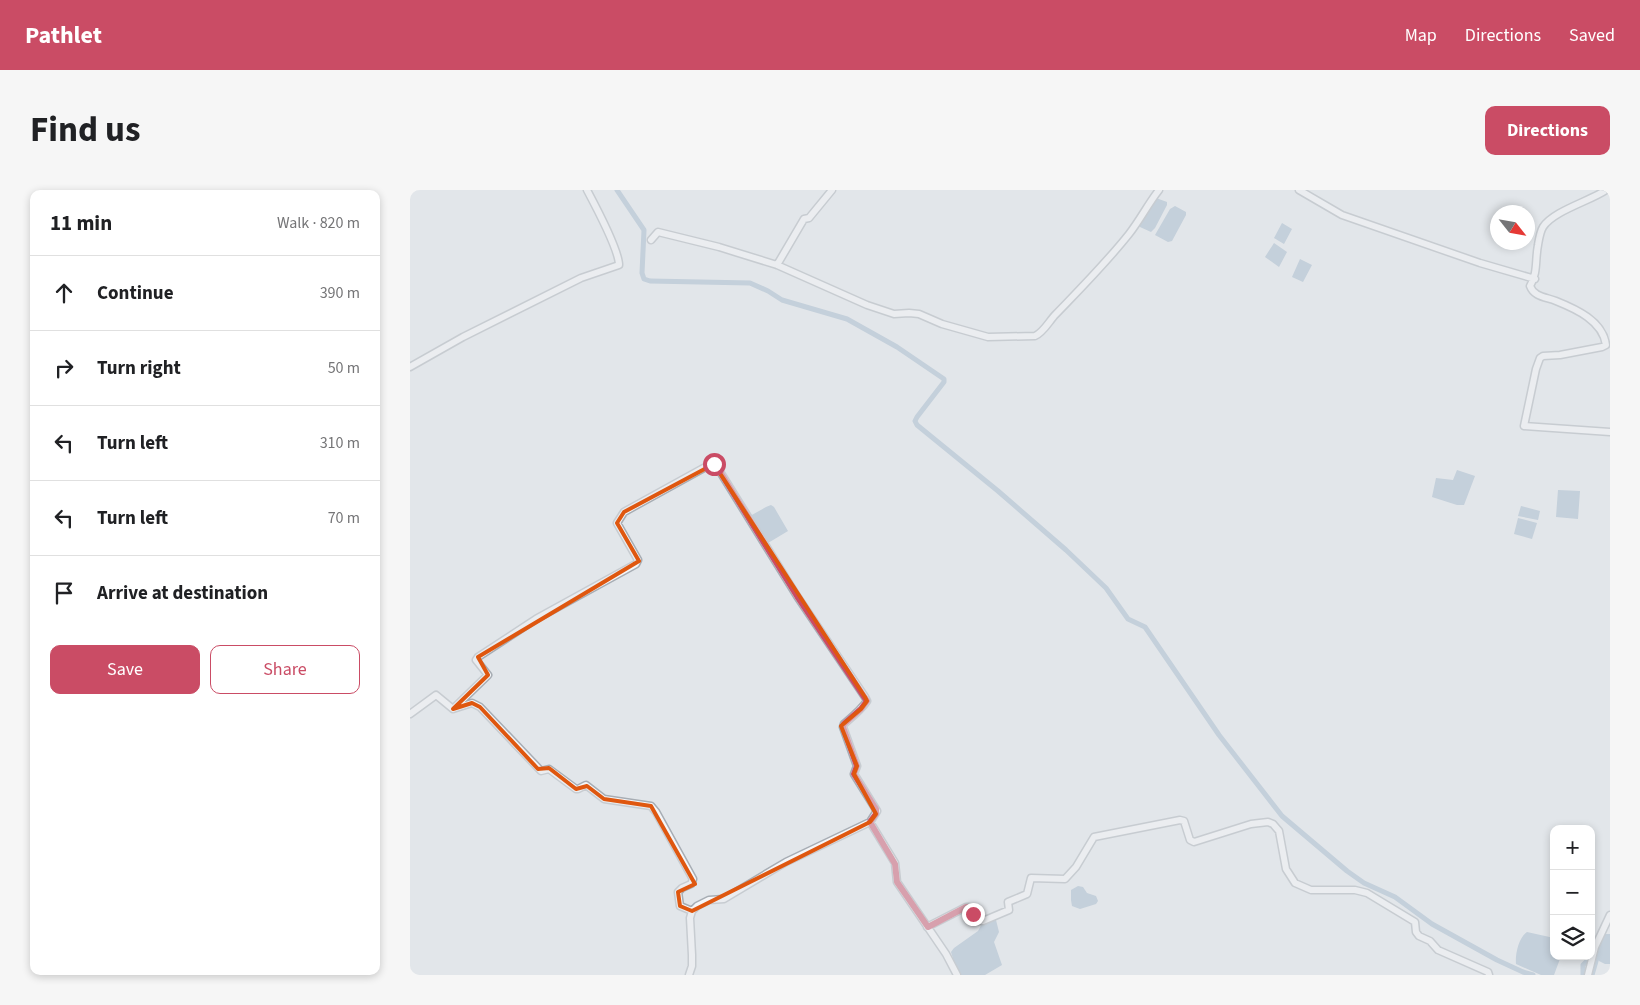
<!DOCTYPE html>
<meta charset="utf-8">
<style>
:root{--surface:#fff;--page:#f6f6f6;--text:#202124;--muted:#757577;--line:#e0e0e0;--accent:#ca4c65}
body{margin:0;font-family:"Source Sans 3",sans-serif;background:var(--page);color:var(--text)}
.controls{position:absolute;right:15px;bottom:15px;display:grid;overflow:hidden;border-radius:10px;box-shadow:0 2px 8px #0003}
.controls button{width:45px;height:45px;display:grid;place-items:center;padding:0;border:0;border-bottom:1px solid var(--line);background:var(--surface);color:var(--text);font:25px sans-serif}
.compass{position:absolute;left:1080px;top:15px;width:45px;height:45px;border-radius:50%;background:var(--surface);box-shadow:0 2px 8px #0003;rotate:121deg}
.stop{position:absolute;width:15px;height:15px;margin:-11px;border:4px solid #ca4c65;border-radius:50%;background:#fff}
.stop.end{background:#ca4c65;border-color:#fff;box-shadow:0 1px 5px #0008}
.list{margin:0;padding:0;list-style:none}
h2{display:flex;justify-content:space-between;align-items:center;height:65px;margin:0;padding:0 20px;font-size:21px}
h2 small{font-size:16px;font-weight:400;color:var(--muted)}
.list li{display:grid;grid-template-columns:32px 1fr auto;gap:15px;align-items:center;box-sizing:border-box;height:75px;padding:0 20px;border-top:1px solid var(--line)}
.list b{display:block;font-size:19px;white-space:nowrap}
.list em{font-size:16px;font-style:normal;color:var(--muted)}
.actions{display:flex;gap:10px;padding:15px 20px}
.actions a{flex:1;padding:11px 0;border:1px solid var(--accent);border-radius:10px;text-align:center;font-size:18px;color:var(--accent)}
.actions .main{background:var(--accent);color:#fff}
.icon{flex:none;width:28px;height:28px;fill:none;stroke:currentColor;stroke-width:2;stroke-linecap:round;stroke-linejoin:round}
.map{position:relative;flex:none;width:1200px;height:785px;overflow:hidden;border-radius:10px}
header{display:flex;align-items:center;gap:30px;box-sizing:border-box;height:70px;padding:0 25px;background:var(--accent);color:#fff}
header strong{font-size:24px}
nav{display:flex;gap:28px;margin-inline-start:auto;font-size:18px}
.intro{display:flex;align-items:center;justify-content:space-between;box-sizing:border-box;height:120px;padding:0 30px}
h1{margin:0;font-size:35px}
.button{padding:12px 22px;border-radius:10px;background:var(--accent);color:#fff;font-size:18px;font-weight:700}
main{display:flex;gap:30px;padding:0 30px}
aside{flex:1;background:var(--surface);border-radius:10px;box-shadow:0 2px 8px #0003}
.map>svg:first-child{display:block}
</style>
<header>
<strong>Pathlet</strong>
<nav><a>Map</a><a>Directions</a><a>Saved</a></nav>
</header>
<div class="intro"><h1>Find us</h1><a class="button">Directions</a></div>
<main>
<aside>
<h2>11 min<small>Walk · 820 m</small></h2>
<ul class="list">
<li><svg class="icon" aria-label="ahead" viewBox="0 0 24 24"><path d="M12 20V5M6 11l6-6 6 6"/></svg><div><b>Continue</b></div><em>390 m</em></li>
<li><svg class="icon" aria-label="right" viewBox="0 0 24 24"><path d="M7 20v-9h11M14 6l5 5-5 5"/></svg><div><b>Turn right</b></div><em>50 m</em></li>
<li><svg class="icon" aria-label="left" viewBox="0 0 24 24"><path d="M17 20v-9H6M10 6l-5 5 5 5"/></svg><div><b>Turn left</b></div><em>310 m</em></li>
<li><svg class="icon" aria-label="left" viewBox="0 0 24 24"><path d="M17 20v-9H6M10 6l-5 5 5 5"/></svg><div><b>Turn left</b></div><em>70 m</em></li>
<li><svg class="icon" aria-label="arrive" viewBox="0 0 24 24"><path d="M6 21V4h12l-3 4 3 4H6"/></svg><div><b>Arrive at destination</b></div></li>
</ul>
<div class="actions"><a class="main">Save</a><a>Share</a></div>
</aside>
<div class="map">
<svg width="1200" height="785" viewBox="0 0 1200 785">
<rect width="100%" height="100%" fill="#e2e6ea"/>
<path fill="#9fb5c9" d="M746,8L757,12V15L745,38L741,42L730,37L729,35Z
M765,16L776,22V25L762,51L758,52L745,45L760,19Z
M872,33L882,39L874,54L864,48Z
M864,53L877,62L869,77L855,67Z
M890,69L902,75L893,92L882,87Z
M1047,280L1065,286L1054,315H1047L1022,307L1026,288L1043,290Z
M1148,300L1170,301L1168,329L1146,327Z
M361,315L364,317L378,341L358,353L340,326L356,317Z
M1111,316L1130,321L1128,330L1108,326Z
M1108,328L1127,333L1122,349L1104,344Z
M668,696L673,697L677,703L686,706L688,711L686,714L670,719L662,716L661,710V700Z
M584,729L586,730L589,742L584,752L592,775L575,785H550L545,775L541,762L544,758L568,741L573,732Z
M1117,742L1144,748V766H1151L1144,785H1131L1106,774C1105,764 1109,747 1117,742Z
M1195,744H1200V774H1195L1185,769L1187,759Z"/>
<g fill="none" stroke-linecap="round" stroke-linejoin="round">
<path stroke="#9fb5c9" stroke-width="5" d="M207,0L234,40L232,83L234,89L240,91L340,93L358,101L372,110L437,129L487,157L534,189V192L507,227L505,231L507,235L588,301L656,360L696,398L718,429L735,437L809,545L872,626L937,681L954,693L985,707L1022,734L1087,770L1113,782L1123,785
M1173,785V775L1176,772L1185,773
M1182,785L1186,771"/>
<g stroke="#a7adb4" stroke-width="9">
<path id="minor" d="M889,0L932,25L1070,73L1125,89
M1196,0C1180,11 1143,21 1133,37C1130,42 1129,49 1128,55C1125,70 1128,83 1120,96C1124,107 1136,107 1146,111C1166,119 1193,131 1196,155L1192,157L1150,165L1133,166L1130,168L1126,179L1114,236L1200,242
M241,50L248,42L309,57L367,75L457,115L484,124L499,123L509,124L532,134L578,147L625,146C634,142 639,131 646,124C671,98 696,73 719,44C730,30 738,14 749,0
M367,75L394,29L399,28L422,0
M0,177L53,147L171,88L209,75C209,61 185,15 177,0
M43,519L78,485L66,470L68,467L126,429L226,374L228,370L207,333L214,322L301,274H304L309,280L387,406L455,507L457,511C451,520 442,527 434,534L433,537L447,576L444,584L467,621L460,632L376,672L314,709L299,710L287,716L282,721L280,728L282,765V776L279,785
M0,524L26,505L43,519L62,513L70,517L131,581L139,579L166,599H168L176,595L194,609L241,616L246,622L283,689L281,694L272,698L268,702L270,716L282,721
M460,632L485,673L487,692L536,764L547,785
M517,737L556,717H559L565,728L568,731H573L599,720L598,712L617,704L621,688L655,689L666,677L684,647L770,630L774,631L780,650L784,652L841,634L858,632L863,634L869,641L876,679L885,693L901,700H945L957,703L1005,732L1006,742L1009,746L1020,751L1028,760L1078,782L1079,785
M1178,785L1185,757L1200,725"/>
</g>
<use href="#minor" stroke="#f5f6f8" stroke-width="6"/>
</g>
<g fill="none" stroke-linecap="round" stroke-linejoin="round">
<path stroke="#ca4c65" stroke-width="6" d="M304,274L309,280L387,406L457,511L451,519L434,534L433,537L447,576L444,584L466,619V624L460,632L485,674L487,692L518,737L556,717H559L563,724"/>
</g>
<path d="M0 0H1200V785H0ZM304,274L455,507L457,511L451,519L431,536L447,576L444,584L466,624L460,632L282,721L270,716L268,702L285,694L241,616L194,609L177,596L166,599L139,578L128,579L70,517L62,513L43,519L78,485L68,467L229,371L207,333L214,322Z" fill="#e2e6ea" fill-opacity=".55" fill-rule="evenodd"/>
<path fill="none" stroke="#df570f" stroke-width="4" stroke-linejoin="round" d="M304,274L455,507L457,511L451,519L431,536L447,576L444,584L466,624L460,632L282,721L270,716L268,702L285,694L241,616L194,609L177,596L166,599L139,578L128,579L70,517L62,513L43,519L78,485L68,467L229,371L207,333L214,322Z"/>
</svg>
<div class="controls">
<button>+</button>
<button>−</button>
<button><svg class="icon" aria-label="layers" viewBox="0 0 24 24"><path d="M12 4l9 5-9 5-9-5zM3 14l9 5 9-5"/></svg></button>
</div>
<svg class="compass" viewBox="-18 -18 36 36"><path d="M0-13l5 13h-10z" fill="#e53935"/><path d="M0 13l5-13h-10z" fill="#757577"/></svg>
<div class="stop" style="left:304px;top:274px"></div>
<div class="stop end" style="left:563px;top:724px"></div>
</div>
</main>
